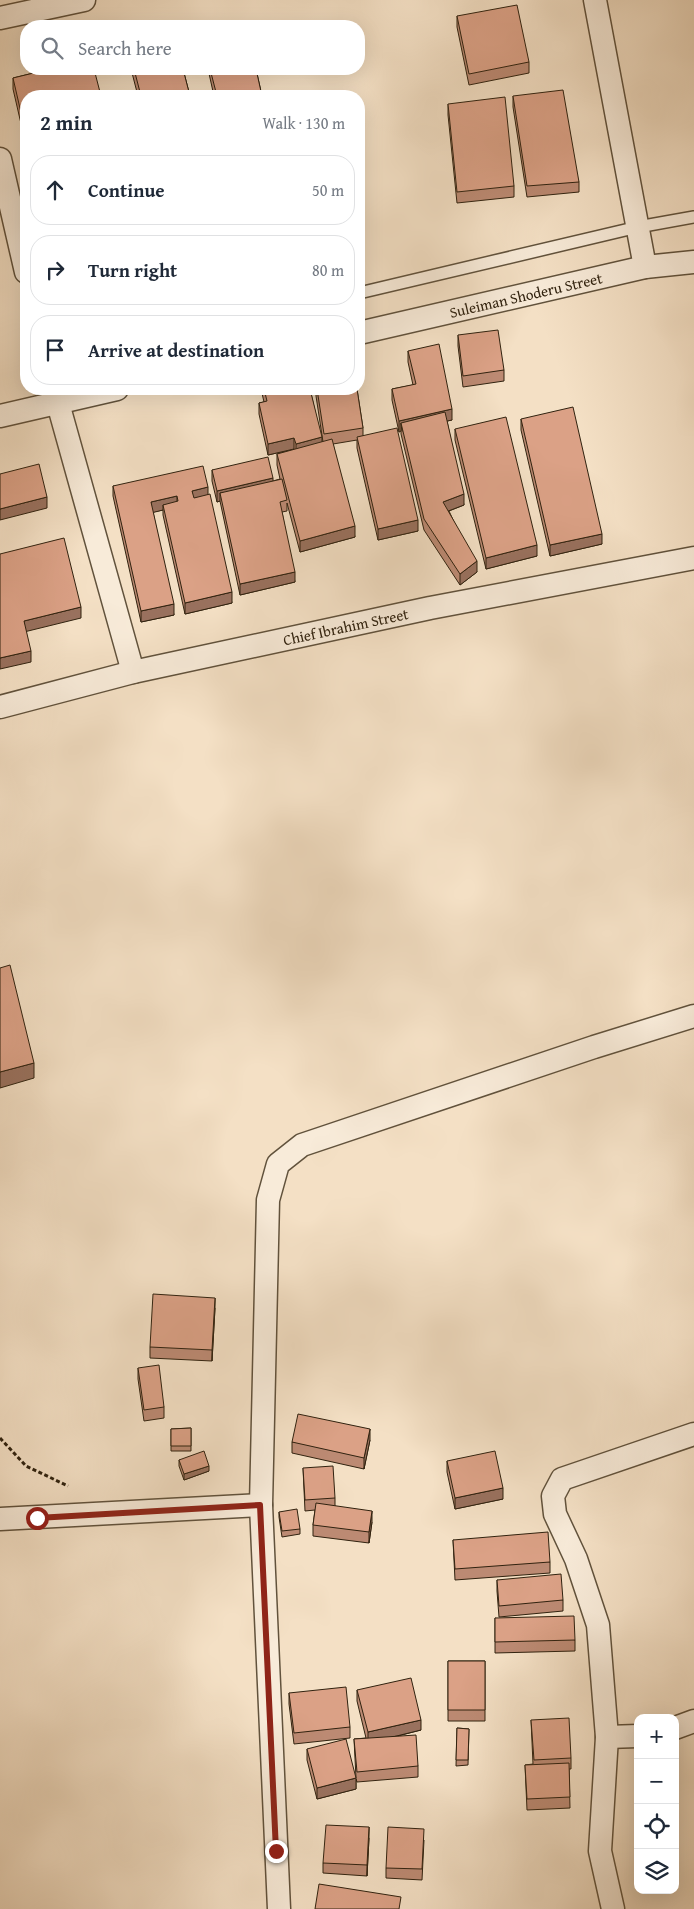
<!DOCTYPE html>
<meta charset="utf-8">
<style>
:root{--surface:#fff;--page:#f6f6f7;--text:#1f2937;--muted:#747a83;--line:#e0e1e3}
body{margin:0;font-family:"Gentium Book Plus",serif;background:var(--page);color:var(--text)}
.controls{position:absolute;right:15px;bottom:15px;display:grid;overflow:hidden;border-radius:10px;box-shadow:0 5px 20px #0002}
.controls button{width:45px;height:45px;display:grid;place-items:center;padding:0;border:0;border-bottom:1px solid var(--line);background:var(--surface);color:var(--text);font:25px sans-serif}
.stop{position:absolute;width:15px;height:15px;margin:-11px;border:4px solid #8f2418;border-radius:50%;background:#fff}
.stop.end{background:#8f2418;border-color:#fff;box-shadow:0 1px 5px #0008}
.list{margin:0;padding:0;list-style:none}
h2{display:flex;justify-content:space-between;align-items:center;height:65px;margin:0;padding:0 20px;font-size:21px}
h2 small{font-size:16px;font-weight:400;color:var(--muted)}
.list li{display:grid;grid-template-columns:32px 1fr auto;gap:15px;align-items:center;box-sizing:border-box;height:70px;margin:0 10px 10px;padding:0 10px;border:1px solid var(--line);border-radius:20px}
.list b{display:block;font-size:19px;white-space:nowrap}
.list em{font-size:16px;font-style:normal;color:var(--muted)}
.icon{flex:none;width:28px;height:28px;fill:none;stroke:currentColor;stroke-width:2;stroke-linecap:round;stroke-linejoin:round}
.map{position:relative;flex:none;width:694px;height:1909px;overflow:hidden}
.search{position:absolute;background:var(--surface);box-shadow:0 5px 20px #0002;left:20px;top:20px;width:345px;height:55px;display:flex;align-items:center;gap:12px;box-sizing:border-box;padding:0 18px;border-radius:20px;color:var(--muted);font-size:19px}
.panel{position:absolute;background:var(--surface);box-shadow:0 5px 20px #0002;left:20px;top:90px;width:345px;height:305px;border-radius:20px}
.map>svg:first-child{display:block}
</style>
<div class="map">
<svg width="694" height="1909" viewBox="0 0 694 1909">
<rect width="100%" height="100%" fill="#f4e0c5"/>
<filter id="stains"><feTurbulence type="fractalNoise" baseFrequency=".004" numOctaves="4"/><feColorMatrix values="0 0 0 0 .2 0 0 0 0 .09 0 0 0 0 .02 0 0 0 .5 -.17"/></filter>
<radialGradient id="worn" r=".72"><stop offset=".6" stop-color="#630" stop-opacity="0"/><stop offset="1" stop-color="#630" stop-opacity=".3"/></radialGradient>
<g fill="none" stroke-linecap="round" stroke-linejoin="round">
<g stroke="#61523c" stroke-width="14">
<path id="service" d="M359,293L638,227L694,217"/>
</g>
<g stroke="#61523c" stroke-width="25">
<g id="minor">
<path d="M595,0L645,267"/>
<path d="M0,18L84,0"/>
<path d="M0,159L26,272"/>
<path id="s1" d="M359,333L645,267L694,262"/>
<path d="M54,389L133,672"/>
<path d="M0,416L117,389"/>
<path id="s2" d="M0,707L133,672L430,608L694,558"/>
<path d="M0,1519L261,1505"/>
<path d="M675,1728L694,1721"/>
<path d="M607,1737L638,1736"/>
<path d="M279,1909L261,1505L268,1200L278,1164L302,1145L594,1047L694,1016"/>
<path d="M613,1909L600,1851L607,1737L598,1625L576,1559L555,1514L553,1496L562,1479L694,1434"/>
</g>
</g>
<path stroke="#30220f" stroke-width="3" stroke-dasharray="4 2.5" stroke-linecap="butt" d="M0,1438L26,1466L68,1486"/>
<use href="#service" stroke="#f8ebd9" stroke-width="11"/>
<use href="#minor" stroke="#f8ebd9" stroke-width="22"/>
</g>
<path fill="#bc8a73" stroke="#30220f" d="M457,16L529,62V73L469,85L457,27Z
M50,69L25,141L13,89V78Z
M131,69H183L190,96H138Z
M208,69H256L262,96H214Z
M513,96L579,182V192L527,197L513,107Z
M448,104L514,186V197L457,203L448,115Z
M458,335L504,370V381L463,387L458,346Z
M408,351L452,420L447,421L464,505L449,511L477,572L460,585L424,530L401,434V431L399,432L392,400V389L413,385L408,362Z
M261,389H310L322,442H323L316,396V389H357L363,428V436L418,531L378,540L357,448V440L333,444L355,537L300,552L287,503V511L282,512L295,582L240,595L220,501L217,502L212,481V470L273,481L280,479L277,465V454L294,449L268,455L259,414V403L264,402Z
M521,419L602,544L550,556L521,430Z
M455,429L537,556L486,569L455,440Z
M113,486L208,494L232,603L185,614L163,515V510L153,512L174,615L141,622L113,496Z
M215,1308L212,1361L150,1358V1347Z
M138,1368L164,1407V1418L144,1421L138,1379Z
M191,1428V1451H171V1429Z
M370,1440L364,1469L292,1453V1442Z
M179,1460L209,1471L184,1480L179,1466Z
M447,1461L503,1499L455,1509L447,1472Z
M303,1468L335,1498V1506L372,1522L369,1543L313,1536V1525L315,1510L305,1511Z
M279,1512L300,1529V1534L282,1537L279,1517Z
M453,1540L550,1562V1573L455,1580Z
M497,1580L563,1600V1611L499,1617L497,1591Z
M495,1618L575,1640V1651L495,1653Z
M448,1661H485V1721H448Z
M357,1690L421,1730L398,1736L418,1766V1777L357,1782L356,1779V1789L317,1799L307,1760V1749L356,1778L354,1739L366,1738L357,1701Z
M289,1693L350,1727V1738L294,1744L289,1704Z
M531,1720L571,1758V1769H569L570,1808L527,1810L525,1765L533,1764Z
M457,1728L469,1729L468,1765L456,1766Z
M369,1838L367,1876L323,1873V1863Z
M424,1840L422,1880L386,1878V1868Z"/>
<path fill="#99715e" stroke="#30220f" d="M25,130H26V141H25Z
M452,409V420L402,431L401,423V431L399,432V421Z
M322,437V448L296,455V444Z
M294,438V449L268,455V444Z
M273,478V489L220,493V501L217,502V491Z
M208,487V498L192,502V491Z
M464,494V505L443,513V502Z
M177,496V507L163,505V510L151,513V502Z
M47,497V508L0,520V509Z
M418,520V531L378,540V529Z
M355,526V537L300,552V541Z
M602,534V544L550,556V545Z
M537,545V556L486,569V558Z
M477,561V572L460,585V574Z
M295,572V582L240,595V584Z
M232,592V603L185,614V603Z
M174,604V615L141,622V611Z
M81,607V618L24,632V621Z
M31,651V662L0,669V658Z
M34,1063V1078L0,1088V1072Z
M215,1298V1308L212,1361V1350Z
M370,1429V1440L364,1469V1458Z
M209,1466V1471L184,1480V1474Z
M503,1488V1499L455,1509V1498Z
M372,1511V1522L369,1543V1532Z
M421,1720V1730L368,1743V1732Z
M356,1778V1789L317,1799V1788Z
M369,1827V1838L367,1876V1865Z"/>
<path fill="#dba186" stroke="#30220f" d="M517,5L529,62L469,74L457,16Z
M50,69H94L101,96H26V130H25L13,78Z
M134,69H183L190,96H141Z
M210,69H256L262,96H217Z
M563,90L579,182L527,186L513,96Z
M505,97L514,186L457,192L448,104Z
M498,330L504,370L463,376L458,335Z
M439,344L452,409L399,421L392,389L416,384L408,351Z
M264,389H310L322,437L296,444L294,438L268,444L259,403L267,401Z
M317,389H357L363,428L324,434Z
M573,407L602,534L550,545L521,419Z
M445,412L464,494L443,502L477,561L460,574L424,519L401,423Z
M506,417L537,545L486,558L455,429Z
M397,428L418,520L378,529L357,437Z
M332,439L355,526L300,541L277,454Z
M268,457L273,478L217,491L212,470Z
M39,464L47,497L0,509V474Z
M203,466L208,487L192,491L194,498L210,494L232,592L185,603L163,505L178,501L177,496L151,502L174,604L141,611L113,486Z
M282,479L287,500L280,502L295,572L240,584L220,493Z
M64,538L81,607L24,621L31,651L0,658V554Z
M10,965L34,1063L0,1072V968Z
M153,1294L215,1298L212,1350L150,1347Z
M159,1365L164,1407L144,1410L138,1368Z
M298,1414L370,1429L364,1458L292,1442Z
M191,1428V1446H171V1429Z
M204,1451L209,1466L184,1474L179,1460Z
M495,1451L503,1488L455,1498L447,1461Z
M333,1466L335,1498L305,1500L303,1468Z
M316,1503L372,1511L369,1532L313,1525Z
M297,1509L300,1529L282,1531L279,1512Z
M548,1532L550,1562L455,1569L453,1540Z
M561,1574L563,1600L499,1606L497,1580Z
M574,1616L575,1640L495,1642V1618Z
M448,1661H485V1710H448Z
M411,1678L421,1720L368,1732L357,1690Z
M346,1687L350,1727L294,1733L289,1693Z
M569,1718L571,1758L534,1760L531,1720Z
M457,1728L469,1729L468,1760H456Z
M416,1735L418,1766L357,1772L354,1739Z
M346,1739L356,1778L317,1788L307,1749Z
M569,1763L570,1797L527,1799L525,1765Z
M326,1825L369,1827L367,1865L323,1863Z
M388,1827L424,1829L422,1869L386,1868Z
M319,1884L401,1897L399,1909H315Z"/>
<g fill="none" stroke-linecap="round" stroke-linejoin="round">
<path stroke="#8f2418" stroke-width="6" d="M37,1518L260,1505L276,1851"/>
</g>
<g text-anchor="middle" dominant-baseline="central" stroke-width="5" stroke-linejoin="round" paint-order="stroke">
<g font-size="15" fill="#30220f" stroke="#f8ebd9">
<text stroke="none"><textPath href="#s1" startOffset="171">Suleiman Shoderu Street</textPath></text>
<text stroke="none"><textPath href="#s2" startOffset="355">Chief Ibrahim Street</textPath></text>
</g>
</g>
<rect width="100%" height="100%" filter="url(#stains)"/>
<rect width="100%" height="100%" fill="url(#worn)"/>
</svg>
<div class="controls">
<button>+</button>
<button>−</button>
<button><svg class="icon" aria-label="locate" viewBox="0 0 24 24"><circle cx="12" cy="12" r="6"/><path d="M12 2v4M12 18v4M2 12h4M18 12h4"/></svg></button>
<button><svg class="icon" aria-label="layers" viewBox="0 0 24 24"><path d="M12 4l9 5-9 5-9-5zM3 14l9 5 9-5"/></svg></button>
</div>
<div class="stop" style="left:37px;top:1518px"></div>
<div class="stop end" style="left:276px;top:1851px"></div>
<div class="search"><svg class="icon" aria-label="search" viewBox="0 0 24 24"><circle cx="10" cy="10" r="6"/><path d="M15 15l6 6"/></svg>Search here</div>
<section class="panel">
<h2>2 min<small>Walk · 130 m</small></h2>
<ul class="list">
<li><svg class="icon" aria-label="ahead" viewBox="0 0 24 24"><path d="M12 20V5M6 11l6-6 6 6"/></svg><div><b>Continue</b></div><em>50 m</em></li>
<li><svg class="icon" aria-label="right" viewBox="0 0 24 24"><path d="M7 20v-9h11M14 6l5 5-5 5"/></svg><div><b>Turn right</b></div><em>80 m</em></li>
<li><svg class="icon" aria-label="arrive" viewBox="0 0 24 24"><path d="M6 21V4h12l-3 4 3 4H6"/></svg><div><b>Arrive at destination</b></div></li>
</ul>
</section>
</div>
